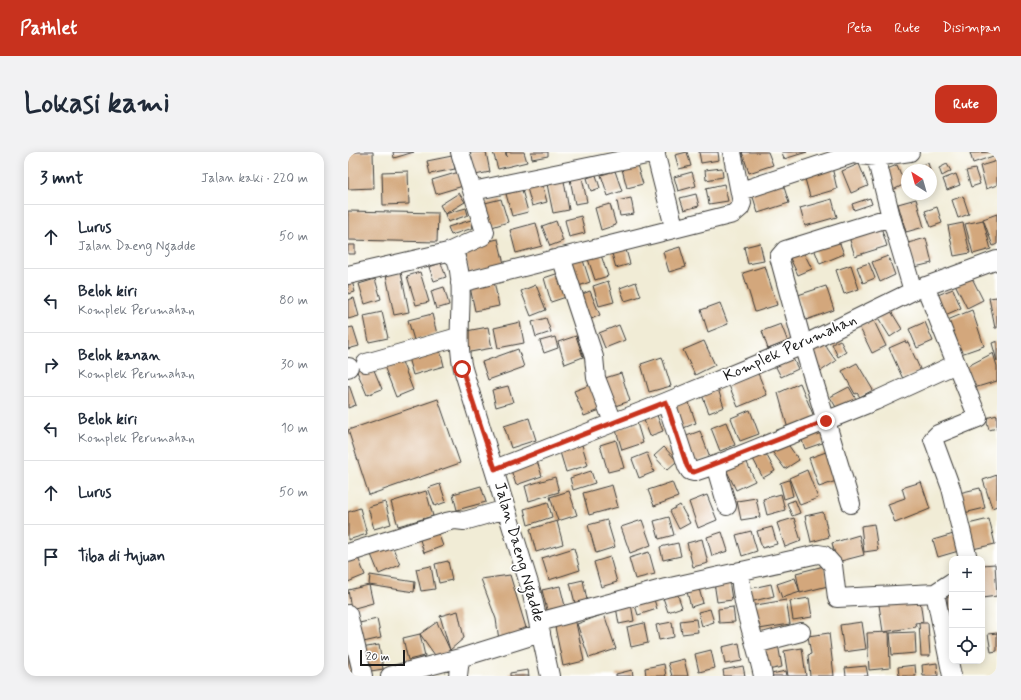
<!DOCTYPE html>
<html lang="id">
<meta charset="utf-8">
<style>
:root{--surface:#fff;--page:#f2f2f3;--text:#1f2937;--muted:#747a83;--line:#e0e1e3;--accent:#c8321e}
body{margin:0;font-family:Mynerve,sans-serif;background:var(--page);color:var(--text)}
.controls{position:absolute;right:12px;bottom:12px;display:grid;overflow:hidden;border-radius:8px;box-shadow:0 2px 10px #0003}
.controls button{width:36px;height:36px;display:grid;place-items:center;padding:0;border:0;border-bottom:1px solid var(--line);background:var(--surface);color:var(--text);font:20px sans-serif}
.compass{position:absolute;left:553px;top:12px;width:36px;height:36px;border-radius:50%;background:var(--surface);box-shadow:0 2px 10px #0003;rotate:323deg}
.scale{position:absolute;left:12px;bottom:10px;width:45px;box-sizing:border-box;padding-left:4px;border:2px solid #1c1c1c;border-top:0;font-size:11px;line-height:14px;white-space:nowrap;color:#1c1c1c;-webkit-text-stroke:3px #fff;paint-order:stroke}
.stop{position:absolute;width:12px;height:12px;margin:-9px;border:3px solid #c8321e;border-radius:50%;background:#fff}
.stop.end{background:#c8321e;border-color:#fff;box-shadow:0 1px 4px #0008}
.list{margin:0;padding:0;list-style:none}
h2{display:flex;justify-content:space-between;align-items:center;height:52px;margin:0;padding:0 16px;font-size:17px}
h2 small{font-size:13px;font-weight:400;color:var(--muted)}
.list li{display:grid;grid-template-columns:26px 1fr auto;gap:12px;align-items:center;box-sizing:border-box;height:64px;padding:0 16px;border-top:1px solid var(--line)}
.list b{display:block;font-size:15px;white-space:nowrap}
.list p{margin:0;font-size:13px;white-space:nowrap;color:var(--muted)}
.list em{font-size:13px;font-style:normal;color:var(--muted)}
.icon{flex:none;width:22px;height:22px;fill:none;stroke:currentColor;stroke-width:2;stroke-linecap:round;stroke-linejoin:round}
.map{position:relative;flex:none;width:649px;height:524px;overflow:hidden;border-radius:12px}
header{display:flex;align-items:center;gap:24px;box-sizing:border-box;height:56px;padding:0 20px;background:var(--accent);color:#fff}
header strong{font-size:19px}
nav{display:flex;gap:22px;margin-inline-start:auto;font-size:14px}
.intro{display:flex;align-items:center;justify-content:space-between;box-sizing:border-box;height:96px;padding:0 24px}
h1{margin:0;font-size:28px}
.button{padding:10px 18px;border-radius:12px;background:var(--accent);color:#fff;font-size:14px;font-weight:700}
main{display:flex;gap:24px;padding:0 24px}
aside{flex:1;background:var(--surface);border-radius:12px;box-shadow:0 2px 10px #0003}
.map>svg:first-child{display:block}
</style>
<header>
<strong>Pathlet</strong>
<nav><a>Peta</a><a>Rute</a><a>Disimpan</a></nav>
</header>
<div class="intro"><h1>Lokasi kami</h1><a class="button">Rute</a></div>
<main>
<aside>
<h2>3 mnt<small>Jalan kaki · 220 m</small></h2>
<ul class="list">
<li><svg class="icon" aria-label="ahead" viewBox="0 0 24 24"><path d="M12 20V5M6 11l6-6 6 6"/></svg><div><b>Lurus</b><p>Jalan Daeng Ngadde</p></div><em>50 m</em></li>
<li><svg class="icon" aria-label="left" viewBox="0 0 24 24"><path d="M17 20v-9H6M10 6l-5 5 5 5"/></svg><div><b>Belok kiri</b><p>Komplek Perumahan</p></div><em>80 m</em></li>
<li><svg class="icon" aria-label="right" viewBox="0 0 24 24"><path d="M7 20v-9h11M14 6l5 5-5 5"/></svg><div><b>Belok kanan</b><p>Komplek Perumahan</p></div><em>30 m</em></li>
<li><svg class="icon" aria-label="left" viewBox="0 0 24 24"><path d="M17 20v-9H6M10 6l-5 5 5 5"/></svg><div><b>Belok kiri</b><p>Komplek Perumahan</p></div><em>10 m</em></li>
<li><svg class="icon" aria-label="ahead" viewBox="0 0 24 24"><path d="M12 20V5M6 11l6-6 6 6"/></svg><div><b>Lurus</b></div><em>50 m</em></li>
<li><svg class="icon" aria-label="arrive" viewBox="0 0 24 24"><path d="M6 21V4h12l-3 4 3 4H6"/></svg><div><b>Tiba di tujuan</b></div></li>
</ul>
</aside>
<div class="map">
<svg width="649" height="524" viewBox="0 0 649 524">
<rect width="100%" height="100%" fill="#fff"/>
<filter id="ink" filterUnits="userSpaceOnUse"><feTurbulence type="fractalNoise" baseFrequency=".025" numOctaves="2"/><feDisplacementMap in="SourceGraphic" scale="8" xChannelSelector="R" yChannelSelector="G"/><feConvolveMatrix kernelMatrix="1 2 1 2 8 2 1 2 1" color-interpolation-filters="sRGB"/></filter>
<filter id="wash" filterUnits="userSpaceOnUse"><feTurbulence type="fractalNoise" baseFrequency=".012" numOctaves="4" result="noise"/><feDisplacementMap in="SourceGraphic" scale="16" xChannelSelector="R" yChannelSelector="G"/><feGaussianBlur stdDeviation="0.9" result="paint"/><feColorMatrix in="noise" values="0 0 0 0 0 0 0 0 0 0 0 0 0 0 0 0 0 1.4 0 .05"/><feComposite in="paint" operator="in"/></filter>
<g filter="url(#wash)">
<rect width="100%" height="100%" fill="#f1ecd6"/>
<g id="blocks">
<path fill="#d3a77c" d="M0,0H25L26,36L0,37Z
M45,0H66L46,6Z
M126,0H138L142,20L127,23L122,1Z
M145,0H157L159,5L158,0H176L179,10L150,17Z
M183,0H200V4L184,7Z
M339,0L343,14L331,17L327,3Z
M351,0H370L371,8L353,11Z
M394,0H420L425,13L401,21Z
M434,0H459L436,7Z
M647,0L648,3L625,11L622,1Z
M104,4L107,17L82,22L79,9Z
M649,9V33L638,37L632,14Z
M580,11L582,18H566L565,15Z
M511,12L520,34L503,41L494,19Z
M599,12L603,19L594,24L591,16Z
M289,13L295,32L279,36L274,17Z
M549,13L557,32L543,39L534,19Z
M484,15L489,37L462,45L456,23Z
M374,16L375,25L358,28L357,18Z
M627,17L632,32L623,35L618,19Z
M60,19L61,52L35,53L34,20Z
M267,19L274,39L260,44L253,23Z
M111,20L115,34L88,42L84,28Z
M344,20L348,34L330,39L326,25Z
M608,22L612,33L599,38L595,27Z
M248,23L252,36L243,39L239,26Z
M234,25L239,50L227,52L222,27Z
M216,29L221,58L205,61L199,32Z
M434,29L441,51L410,61L403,39Z
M194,32L199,50L184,54L179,36Z
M376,32L380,49L361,52L358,36Z
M174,38L180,60L164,64L158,42Z
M111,41L117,50L97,62L92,53Z
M348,42L351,54L336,58L332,46Z
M615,44L621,62L610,66L604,48Z
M283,46L286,62L272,64L269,49Z
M522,46L524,52L506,58L504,52Z
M153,47L160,70L144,75L137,51Z
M484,47L489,65L457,74L452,56Z
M568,47L576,75L558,80L550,52Z
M262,52L268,73L253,78L247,56Z
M589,55L594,71L583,75L577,59Z
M118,56L120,63L100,70L97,62Z
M0,59L90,61L89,90L0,88Z
M649,62V92L645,94L635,67Z
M233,64L237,81L221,85L217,68Z
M123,68L125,76L103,83L100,75Z
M635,68L643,97L625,102L617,72Z
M208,69L215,89L202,94L194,74Z
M188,71L194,94L168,101L162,78Z
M615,71L622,101L606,104L600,74Z
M532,72L539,94L507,104L500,82Z
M489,84L496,102L472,112L465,94Z
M578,86L584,111L567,115L560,91Z
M150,87L156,112L121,121L115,95Z
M412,91L416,109L400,112L396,95Z
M0,93H7V102H0Z
M277,94L282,112L268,116L263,98Z
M332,95L338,115L321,120L315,100Z
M453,95L464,117L450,123L440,102Z
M252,100L260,124L247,128L239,104Z
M540,104L547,123L532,130L524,110Z
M234,105L242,130L225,136L217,111Z
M93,111L98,125L86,129L81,115Z
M521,111L527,126L515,131L509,115Z
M503,113L511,137L496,142L488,118Z
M417,114L429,153L407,160L395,121Z
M53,120L61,160L46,163L38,123Z
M72,120L81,150L68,153L59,124Z
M211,121L218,145L203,150L196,126Z
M623,124L635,148L619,156L607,132Z
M27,127L33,147L17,152L11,132Z
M4,129L7,140L0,142V130Z
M146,129L151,154L127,159L122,135Z
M260,129L266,150L251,154L245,134Z
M288,130L293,144L277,149L272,136Z
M188,133L198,158L183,164L173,139Z
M478,134L486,158L458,168L450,143Z
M96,135L101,153L88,157L83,139Z
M605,137L613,156L595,164L587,144Z
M242,139L252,163L237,170L227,145Z
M649,145V176H647L641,146Z
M6,146L11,164L0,167V148Z
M372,151L380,172L360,180L353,158Z
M541,156L554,177L542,185L529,164Z
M624,158L636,194L610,203L607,183L597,169Z
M34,160L40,186L21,190L16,164Z
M84,162L89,182L66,188L60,168Z
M198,166L203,180L188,185L184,170Z
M525,167L538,194L524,201L511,174Z
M172,170L176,191L150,196L146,176Z
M577,170L585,189L569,196L561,177Z
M433,172L440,190L420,197L414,179Z
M271,173L277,188L257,196L251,181Z
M5,175L11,194L0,197V176Z
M140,175L144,196L117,201L113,180Z
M228,184L235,205L217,212L210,190Z
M207,185L210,196L196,201L192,189Z
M472,186L488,209L473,219L457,196Z
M492,188L498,200L490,205L484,192Z
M356,189L367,213L347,223L335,198Z
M557,189L558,191L560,190L572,217L571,220L555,227L541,196Z
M649,189V209L644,191Z
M170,197L176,215L140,228L134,210Z
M92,198L96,214L65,223L60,206Z
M442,200L450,217L433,225L425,209Z
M645,201L649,214V229L626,236L618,215Z
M314,205L323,234L301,240L293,212Z
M53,207L65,238L48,245L36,214Z
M23,211L34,237L19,243L8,217Z
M509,211L525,238L512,245L509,241L507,242L494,219Z
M409,219L419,243L390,255L380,231Z
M273,221L282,249L264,255L254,227Z
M452,231L469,272L440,277L430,241Z
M1,233L8,253L0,256V234Z
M242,233L252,258L236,264L226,239Z
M160,234L165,250L148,255L144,238Z
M501,235L508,247L489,257L482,245Z
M370,237L376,255L361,261L354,243Z
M90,247L112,311L21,343L0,278Z
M340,248L348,271L333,277L325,254Z
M307,258L315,279L302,284L294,263Z
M402,258L411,282L392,289L383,266Z
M649,263V276L641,278L638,266Z
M181,266L188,288L163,296L156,274Z
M378,270L387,293L372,299L363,276Z
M289,271L295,291L274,298L268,278Z
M475,275L480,289L457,297L452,283Z
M352,279L362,305L343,312L333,286Z
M436,287L451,308L437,317L422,297Z
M268,288L276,316L260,320L252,293Z
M234,293L240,313L218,320L212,300Z
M316,295L329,309L319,318L306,304Z
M415,296L427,319L415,326L403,303Z
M481,299L491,328L471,335L461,306Z
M299,301L306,320L291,326L284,307Z
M188,306L194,324L168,333L162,315Z
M397,306L407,329L388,338L377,315Z
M459,318L470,346L452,353L441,326Z
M243,319L247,331L225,338L222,326Z
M649,323V354L644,356L635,328Z
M207,325L211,340L181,349L177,334Z
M441,328L445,344L436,347L432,331Z
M324,330L330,345L306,354L300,338Z
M573,330L582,357L547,371L540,352L557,346L554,336Z
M92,332L98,350L87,354L80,336Z
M264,333L270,355L241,363L235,341Z
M133,334L138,350L109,358L105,342Z
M632,336L637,356L616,361L611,341Z
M78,339L85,364L50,374L43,350Z
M221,339L229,363L210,369L202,345Z
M433,342L437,358L419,363L415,347Z
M359,343L369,368L350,376L341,350Z
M408,346L412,365L393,368L389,349Z
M447,348L452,361L444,364L439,351Z
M37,350L43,372L26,377L20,355Z
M200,350L204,365L180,373L176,357Z
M332,353L342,371L331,377L322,359Z
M12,356L19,382L0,388V360Z
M475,360L481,385L463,390L457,364Z
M321,365L326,383L311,387L306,369Z
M446,366L453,389L437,395L429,371Z
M641,367L647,392L625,397L620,372Z
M259,368L267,395L248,401L240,373Z
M294,368L303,393L282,401L273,375Z
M209,369L215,392L188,400L182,377Z
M526,372L530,398L516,400L513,374Z
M88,375L95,394L76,401L70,381Z
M424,375L429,392L414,396L409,379Z
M403,379L409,399L394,404L388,383Z
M374,380L380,399L364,404L359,385Z
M609,381L614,398L590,405L585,388Z
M511,383L516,403L489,410L484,391Z
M354,387L360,411L345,415L339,391Z
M43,391L52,413L31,422L22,400Z
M330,391L333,404L315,408L312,395Z
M226,396L232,418L201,428L194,406Z
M301,400L307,422L287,427L281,406Z
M9,403L17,423L0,430V406Z
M262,405L269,430L253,435L246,410Z
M100,409L104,428L91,431L87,412Z
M647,412L649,444L634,446V413Z
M83,414L87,437L73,439L68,417Z
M476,414L480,434L452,441L448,421Z
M22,423L67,430L66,440L21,433Z
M162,423L179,479L151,488L148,467L133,427Z
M447,426L452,440L434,446L429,432Z
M235,428L239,448L227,451L222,431Z
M381,428L384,448L369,450L366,430Z
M423,432L426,444L398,451L395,438Z
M21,433L25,451L3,457L0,438Z
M350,433L355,451L343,455L338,436Z
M212,434L217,454L199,458L194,438Z
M327,435L334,455L320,460L313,440Z
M304,441L309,457L290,463L285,447Z
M604,441V463H600L599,442Z
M461,446L464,465L445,468L442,449Z
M438,448L442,472L405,478L402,454Z
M572,448L575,470L567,471L568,475L535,480L531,453Z
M283,452L286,469L271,472L268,455Z
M385,455L387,470L371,471L370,457Z
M362,457L366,470L354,474L350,460Z
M110,459L116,486L102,498L89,506L72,482L89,470L102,498L92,464Z
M256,462L268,497L241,506L229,472Z
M227,466L236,509L215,514L206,470Z
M29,467L33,486L11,491L7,472Z
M348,467L350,480L334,482L332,469Z
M324,470L326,485L311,488L308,473Z
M514,470L518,497L496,500L492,473Z
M296,471L300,491L283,495L279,475Z
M571,471H580L582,504H573Z
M541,480L542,516L521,518L519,481Z
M567,480L568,501L544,503L542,481Z
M481,481L486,524H462L460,503L463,502L460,484Z
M649,481V499L643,500L640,482Z
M72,482L77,504L60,508L55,486Z
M391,491L394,509L377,512L374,495Z
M430,492L434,515L420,518L416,494Z
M31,493L35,517L17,520L13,496Z
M454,496L458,524H440L436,499Z
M363,498L367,516L351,520L347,502Z
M0,500L4,519L0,520Z
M336,507L340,524H324L320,511Z
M589,511L590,524H575L574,513Z
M316,512L318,524H298L297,516Z
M567,513L568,524H551L550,515Z
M395,514L397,524H376L375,518Z
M518,514L520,524H498L497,516Z
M180,518L181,524H162V521Z
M284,518L285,524H268V522Z
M438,519L439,524H418V523Z"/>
</g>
</g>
<g filter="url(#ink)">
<use href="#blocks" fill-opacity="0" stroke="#3c3b38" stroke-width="1"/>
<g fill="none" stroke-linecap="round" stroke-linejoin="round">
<g stroke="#3c3b38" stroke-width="20">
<path id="minor" d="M307,0L326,75
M528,5L543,65L565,139
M125,39L308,1
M393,39L505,2L528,5L562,0
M100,100L108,106C119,140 106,180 115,217L183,438L202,524
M213,105L246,205L248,226L265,270
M0,123L100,100L135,84L137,80L112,0
M112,131L385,62L392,56L394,51L384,0
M577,134L630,266L590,282L585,287L603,336L620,407
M18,211L110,185
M0,216L1,215
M318,250L339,314L342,319L346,320L370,312V323L379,354
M370,312L527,249L608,212
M147,317L318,250L455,193L565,139L649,108
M503,352L455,193L431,105L437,98L543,65
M0,401L98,370L107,368L116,369L158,357
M392,419C393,455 408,489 415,524
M0,462L15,524
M191,470L318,436L470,402L476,403L485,413L489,446L587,441
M407,492L453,480
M42,524L112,506L193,481
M110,524L112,506
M604,524L587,441L604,430"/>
</g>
<use href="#minor" stroke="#fff" stroke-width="18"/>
</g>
</g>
<g fill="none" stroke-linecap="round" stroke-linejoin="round" filter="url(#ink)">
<path stroke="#c8321e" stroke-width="5" d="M114,217L147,317L318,250L339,314L342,319L346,320L478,269"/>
</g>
<g text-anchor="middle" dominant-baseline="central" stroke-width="3.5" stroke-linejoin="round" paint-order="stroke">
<g font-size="16" fill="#1c1c1c" stroke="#fff">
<text transform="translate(442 196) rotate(-24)">Komplek Perumahan</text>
<text transform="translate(171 400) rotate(74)">Jalan Daeng Ngadde</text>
</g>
</g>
</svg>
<div class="controls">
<button>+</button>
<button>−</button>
<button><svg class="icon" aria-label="locate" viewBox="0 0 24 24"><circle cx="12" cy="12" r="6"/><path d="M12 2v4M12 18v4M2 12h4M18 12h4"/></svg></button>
</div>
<svg class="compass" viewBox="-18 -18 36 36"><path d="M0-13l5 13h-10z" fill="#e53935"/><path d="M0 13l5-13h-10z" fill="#747a83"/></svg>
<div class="scale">20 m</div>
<div class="stop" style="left:114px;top:217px"></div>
<div class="stop end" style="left:478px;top:269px"></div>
</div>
</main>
